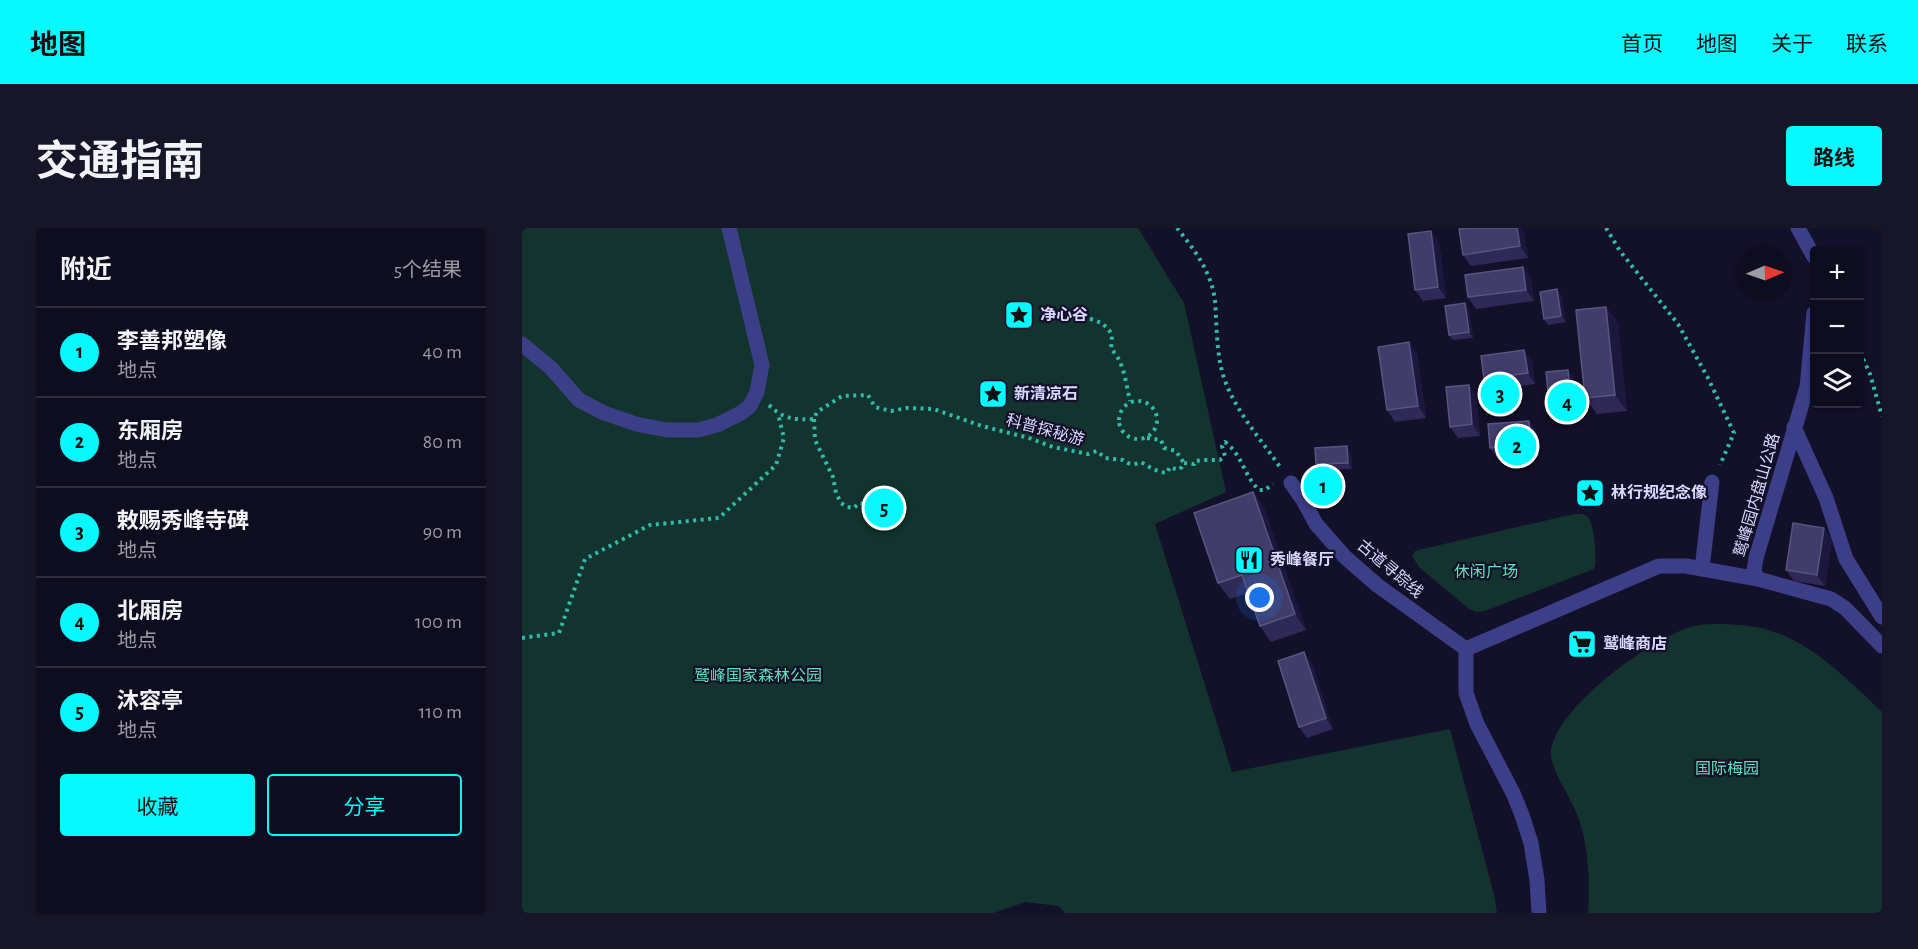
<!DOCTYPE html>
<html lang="zh">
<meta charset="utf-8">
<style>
:root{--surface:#0e0c1f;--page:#171528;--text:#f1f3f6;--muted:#9b9ba4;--line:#2e2c3d;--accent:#05f9fe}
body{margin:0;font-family:"Alegreya Sans","Noto Sans SC",sans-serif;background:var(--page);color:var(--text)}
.controls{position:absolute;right:18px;top:18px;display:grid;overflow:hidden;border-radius:6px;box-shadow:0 2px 4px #0004}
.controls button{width:54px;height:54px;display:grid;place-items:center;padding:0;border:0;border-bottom:2px solid var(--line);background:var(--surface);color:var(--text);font:30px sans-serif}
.compass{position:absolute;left:1216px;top:18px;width:54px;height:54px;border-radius:50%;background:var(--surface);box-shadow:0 2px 4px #0004;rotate:88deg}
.you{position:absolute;left:738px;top:370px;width:21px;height:21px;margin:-15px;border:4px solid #fff;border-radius:50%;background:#1a73e8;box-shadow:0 0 0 9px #1a73e833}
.badge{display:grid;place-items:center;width:39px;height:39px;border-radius:50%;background:var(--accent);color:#111;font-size:20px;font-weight:700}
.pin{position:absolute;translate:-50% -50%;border:3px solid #fff;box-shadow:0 2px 6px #0006}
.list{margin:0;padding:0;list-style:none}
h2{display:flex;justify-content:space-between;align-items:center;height:78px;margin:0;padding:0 24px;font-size:26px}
h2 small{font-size:20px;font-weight:400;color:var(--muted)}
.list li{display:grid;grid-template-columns:39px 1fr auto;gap:18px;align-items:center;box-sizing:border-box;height:90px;padding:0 24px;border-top:2px solid var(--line)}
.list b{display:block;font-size:22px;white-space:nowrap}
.list p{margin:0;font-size:20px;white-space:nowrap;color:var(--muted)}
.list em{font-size:20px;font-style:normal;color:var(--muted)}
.actions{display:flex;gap:12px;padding:18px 24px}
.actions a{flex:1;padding:14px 0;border:2px solid var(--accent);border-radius:6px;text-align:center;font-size:21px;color:var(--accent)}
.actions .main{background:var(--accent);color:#111}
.icon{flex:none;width:33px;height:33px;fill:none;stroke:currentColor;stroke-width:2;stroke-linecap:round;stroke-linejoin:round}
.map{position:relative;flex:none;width:1360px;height:685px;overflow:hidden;border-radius:6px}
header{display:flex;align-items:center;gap:36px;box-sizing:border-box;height:84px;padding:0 30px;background:var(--accent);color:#111}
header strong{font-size:28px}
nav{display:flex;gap:33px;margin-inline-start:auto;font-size:21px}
.intro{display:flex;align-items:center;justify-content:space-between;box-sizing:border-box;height:144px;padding:0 36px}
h1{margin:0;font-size:42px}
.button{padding:15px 27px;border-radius:6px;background:var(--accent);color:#111;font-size:21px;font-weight:700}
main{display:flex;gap:36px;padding:0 36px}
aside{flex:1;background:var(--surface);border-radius:6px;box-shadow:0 2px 4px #0004}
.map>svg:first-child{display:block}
</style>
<header>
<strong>地图</strong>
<nav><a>首页</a><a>地图</a><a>关于</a><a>联系</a></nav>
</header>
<div class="intro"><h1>交通指南</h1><a class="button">路线</a></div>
<main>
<aside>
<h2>附近<small>5个结果</small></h2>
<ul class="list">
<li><span class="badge">1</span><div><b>李善邦塑像</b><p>地点</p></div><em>40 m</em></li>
<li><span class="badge">2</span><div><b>东厢房</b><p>地点</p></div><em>80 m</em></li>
<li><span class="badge">3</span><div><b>敕赐秀峰寺碑</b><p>地点</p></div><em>90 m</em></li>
<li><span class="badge">4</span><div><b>北厢房</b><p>地点</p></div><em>100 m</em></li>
<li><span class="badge">5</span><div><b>沐容亭</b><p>地点</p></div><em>110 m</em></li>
</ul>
<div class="actions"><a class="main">收藏</a><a>分享</a></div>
</aside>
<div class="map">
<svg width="1360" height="685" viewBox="0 0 1360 685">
<rect width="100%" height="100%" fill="#131029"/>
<path fill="#13332f" d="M0,0H616L662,75L704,264L633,296L710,544L928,501L972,667L975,685H543L537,678L503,674L472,685H0Z
M1052,286C1057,286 1062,285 1066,289C1072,295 1076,334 1072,341L963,383L955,384L947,381L897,339L890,328L893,323L896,322Z
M1200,396C1215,397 1232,397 1246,402C1291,415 1327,453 1360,484V685H1066C1068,652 1067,617 1055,586C1049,571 1030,542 1029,528C1026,484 1133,407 1172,398C1181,396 1191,396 1200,396Z"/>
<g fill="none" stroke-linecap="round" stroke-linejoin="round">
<path stroke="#30bba8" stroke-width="4" stroke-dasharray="3 4.5" stroke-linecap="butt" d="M655,0C672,21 690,45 693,73C695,98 694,125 702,150C714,184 738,210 758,239
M1084,0L1098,23L1156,96L1186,150L1212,205L1198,237
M558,80L566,90L580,95L587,102L590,108L589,121C602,133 604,156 608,173
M1338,124L1348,146L1360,188
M597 192a19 19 0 1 1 38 0a19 19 0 1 1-38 0Z
M247,177C261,191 273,192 292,191L295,184L320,168L346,167L353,179L369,183L385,180L412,181L460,198L507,210L531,219L566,226L575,223L583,230L601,232C607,237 612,237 619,234C627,239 635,244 645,245L648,239L656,242L660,239L662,235L672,236L673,233L681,232H698L703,228L700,218L703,214C720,226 722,248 737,262H743L751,256
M292,191L293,212L311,249L314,265L319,275L325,279L332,280L337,275L343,276L349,272
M625,210L639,212L642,220L654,223L662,235
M0,410L37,405L63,331L128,297L197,290L254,237L262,210L256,186"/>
<path stroke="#3c3f88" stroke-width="15" d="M1276,0L1292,29
M1292,85L1285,159L1234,330L1232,343L1236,351L1309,371L1323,380L1360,418
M0,116L29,140L57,172L82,185L114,196L145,202H176L195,197L219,185L228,178L235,164L240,137L207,0
M1272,199L1304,270L1324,331L1360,389
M769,255L781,272L794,296L823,329L855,357L944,421L1137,338H1164L1236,351
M1180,341L1190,254
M944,421V465L955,496L991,565L1000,587L1009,615L1015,652L1017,685"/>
</g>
<path fill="#2f2957" d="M947,0H999L1002,4L1006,30L949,38L941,27Z
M917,14L924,70L901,73L893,62Z
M1001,39L1009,51L1012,73L954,81L946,69Z
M1035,61L1039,67L1044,94L1026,97L1022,91Z
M943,75L947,81L951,110L931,112L927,107Z
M1084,79L1096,95L1105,183L1075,186L1063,170Z
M895,125L904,190L873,194L865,182Z
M1010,133L1013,156L970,162L962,151Z
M1054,153L1058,193L1036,195L1028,183Z
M947,157L954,168L958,208L936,210L928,199Z
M1007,193L1015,204L1017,228L976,231L968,220Z
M829,224L830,241L798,242L794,236Z
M731,264L742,280L784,402L749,414L738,398L726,365L708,371L696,355Z
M369,266L373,272L374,288L363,296L352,289L348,283Z
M1302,300L1310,311L1303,358L1272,353L1264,342Z
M790,435L811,501L785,510L777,499Z"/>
<path fill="#1c173d" d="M995,0H999L1002,4L1006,30L998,18Z
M909,3L917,14L924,70L916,59Z
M1001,39L1009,51L1012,73L1004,62Z
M1035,61L1039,67L1044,94L1039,88Z
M943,75L947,81L951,110L947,104Z
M1084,79L1096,95L1105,183L1093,167Z
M887,114L895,125L904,190L896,178Z
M1002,122L1010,133L1013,156L1006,145Z
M1046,142L1054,153L1058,193L1050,181Z
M947,157L954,168L958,208L950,196Z
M1007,193L1015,204L1017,228L1009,216Z
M825,218L829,224L830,241L826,235Z
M731,264L742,280L784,402L773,386Z
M369,266L373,272L374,288L370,282Z
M1302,300L1310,311L1303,358L1295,347Z
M782,424L790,435L811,501L804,490Z"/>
<path fill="#413c69" stroke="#595480" stroke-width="1.5" d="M947,0H995L998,18L941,27L937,1Z
M909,3L916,59L893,62L886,6Z
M1001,39L1004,62L946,69L943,47Z
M1035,61L1039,88L1022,91L1018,64Z
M943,75L947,104L927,107L923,78Z
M1084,79L1093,167L1063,170L1054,82Z
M887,114L896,178L865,182L856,119Z
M1002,122L1006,145L962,151L959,128Z
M1046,142L1050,181L1028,183L1024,144Z
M947,157L950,196L928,199L924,159Z
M1007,193L1009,216L968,220L966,196Z
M825,218L826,235L794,236L793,220Z
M358,260L369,266L370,282L358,290L348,283L347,267Z
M731,264L773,386L738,398L720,347L696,355L672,285Z
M1271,295L1302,300L1295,347L1264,342Z
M782,424L804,490L777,499L756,433Z"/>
<defs>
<g id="sight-square" transform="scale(1.5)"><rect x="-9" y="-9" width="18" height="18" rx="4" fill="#05f9fe" stroke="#131029"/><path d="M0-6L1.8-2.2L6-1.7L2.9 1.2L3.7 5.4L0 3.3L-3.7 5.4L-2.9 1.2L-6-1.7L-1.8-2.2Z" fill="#111"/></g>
<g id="restaurant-square" transform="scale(1.5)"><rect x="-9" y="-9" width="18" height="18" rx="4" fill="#05f9fe" stroke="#131029"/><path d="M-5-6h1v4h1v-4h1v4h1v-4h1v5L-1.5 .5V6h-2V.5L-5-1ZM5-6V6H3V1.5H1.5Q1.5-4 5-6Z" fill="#111"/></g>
<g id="supermarket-square" transform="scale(1.5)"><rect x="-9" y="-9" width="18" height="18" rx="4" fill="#05f9fe" stroke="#131029"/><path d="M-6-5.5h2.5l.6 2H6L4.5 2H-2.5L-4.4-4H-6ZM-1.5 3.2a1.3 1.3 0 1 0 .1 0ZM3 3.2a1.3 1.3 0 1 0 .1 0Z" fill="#111"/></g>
</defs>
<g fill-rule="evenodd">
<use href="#sight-square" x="497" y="87"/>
<use href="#sight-square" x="471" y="166"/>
<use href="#sight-square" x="1068" y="265"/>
<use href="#restaurant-square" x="727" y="332"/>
<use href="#supermarket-square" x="1060" y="416"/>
</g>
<g text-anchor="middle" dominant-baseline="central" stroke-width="4.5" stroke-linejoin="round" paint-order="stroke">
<g font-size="16" font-weight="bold" fill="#dad8ff" stroke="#131029" text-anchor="start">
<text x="518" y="87">净心谷</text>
<text x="492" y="166">新清凉石</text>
<text x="1089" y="265">林行规纪念像</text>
<text x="748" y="332">秀峰餐厅</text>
<text x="1081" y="416">鹫峰商店</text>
</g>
<g font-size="16" fill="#dad8ff" stroke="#131029">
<text transform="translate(523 202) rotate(15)">科普探秘游</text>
<text transform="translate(1235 267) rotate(-74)">鹫峰园内盘山公路</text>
<text transform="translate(868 341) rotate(40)">古道寻踪线</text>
</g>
<g font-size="16" fill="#63e0b7" stroke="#131029">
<text x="964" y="344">休闲广场</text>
<text x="236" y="448">鹫峰国家森林公园</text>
<text x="1205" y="541">国际梅园</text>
</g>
</g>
</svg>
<div class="controls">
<button>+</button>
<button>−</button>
<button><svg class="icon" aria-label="layers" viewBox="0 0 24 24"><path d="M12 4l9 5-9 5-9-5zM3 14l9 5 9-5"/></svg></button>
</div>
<svg class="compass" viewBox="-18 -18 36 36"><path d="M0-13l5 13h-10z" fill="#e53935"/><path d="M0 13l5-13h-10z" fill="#9b9ba4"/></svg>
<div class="you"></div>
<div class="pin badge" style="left:801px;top:258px">1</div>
<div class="pin badge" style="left:995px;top:218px">2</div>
<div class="pin badge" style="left:978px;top:166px">3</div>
<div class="pin badge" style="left:1045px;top:174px">4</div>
<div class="pin badge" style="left:362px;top:280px">5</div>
</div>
</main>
